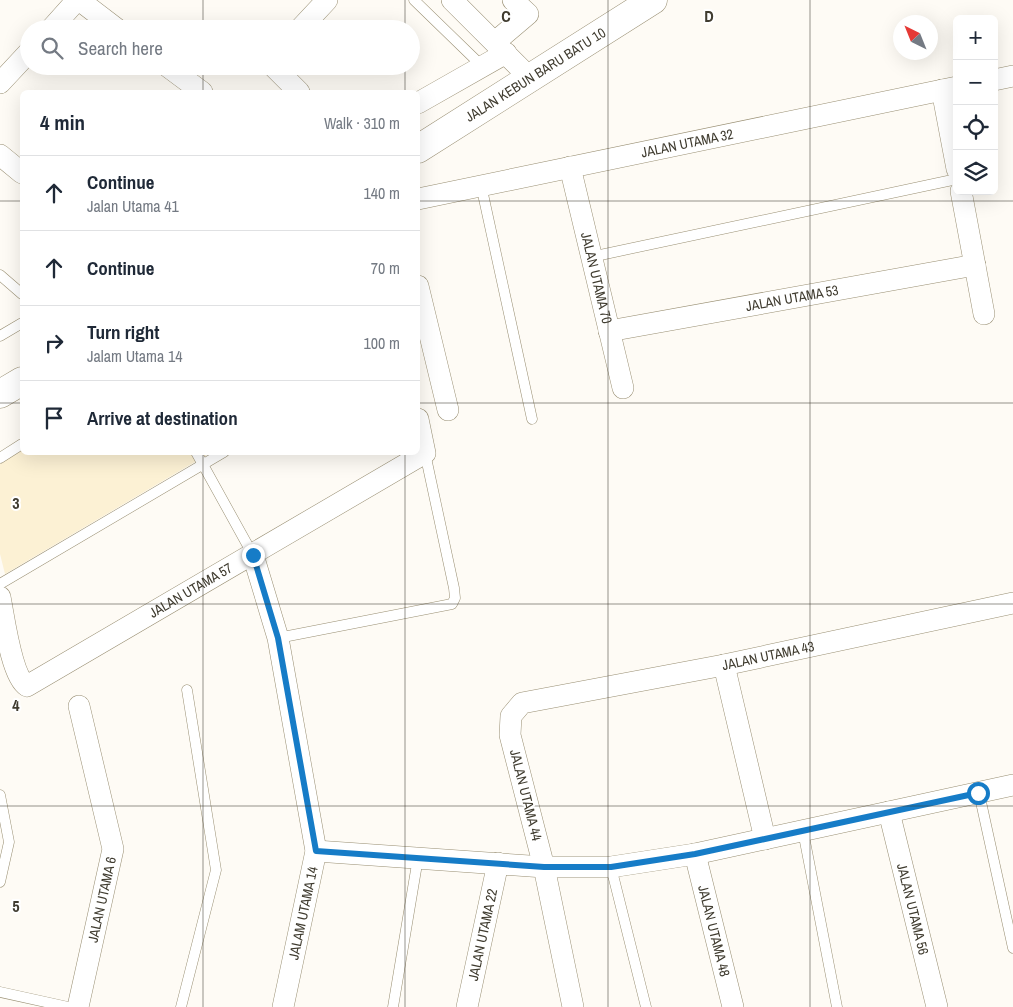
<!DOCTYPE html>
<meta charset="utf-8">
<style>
:root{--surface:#fff;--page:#f2f2f3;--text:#1f2937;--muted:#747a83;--line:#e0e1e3}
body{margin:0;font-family:"Archivo Narrow",sans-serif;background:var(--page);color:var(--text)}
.controls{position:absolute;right:15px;top:15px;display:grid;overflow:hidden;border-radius:8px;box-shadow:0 5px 20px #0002}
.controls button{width:45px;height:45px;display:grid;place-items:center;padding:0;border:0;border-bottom:1px solid var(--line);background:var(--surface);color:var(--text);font:25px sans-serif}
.compass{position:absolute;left:893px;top:15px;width:45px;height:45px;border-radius:50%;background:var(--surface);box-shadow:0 5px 20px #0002;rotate:317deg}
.stop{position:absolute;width:15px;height:15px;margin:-11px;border:4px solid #167cc7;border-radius:50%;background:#fff}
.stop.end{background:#167cc7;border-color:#fff;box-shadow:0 1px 5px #0008}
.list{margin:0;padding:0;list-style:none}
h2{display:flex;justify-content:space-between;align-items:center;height:65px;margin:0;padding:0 20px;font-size:21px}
h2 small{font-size:16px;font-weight:400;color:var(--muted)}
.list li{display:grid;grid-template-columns:32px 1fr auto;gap:15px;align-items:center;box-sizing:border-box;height:75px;padding:0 20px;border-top:1px solid var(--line)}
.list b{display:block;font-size:19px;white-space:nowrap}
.list p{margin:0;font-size:16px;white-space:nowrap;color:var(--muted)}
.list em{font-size:16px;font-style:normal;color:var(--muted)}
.icon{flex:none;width:28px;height:28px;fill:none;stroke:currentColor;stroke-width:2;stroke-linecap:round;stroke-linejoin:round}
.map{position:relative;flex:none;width:1013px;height:1007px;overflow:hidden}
.search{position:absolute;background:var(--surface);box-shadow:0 5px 20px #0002;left:20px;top:20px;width:400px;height:55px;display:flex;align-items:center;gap:12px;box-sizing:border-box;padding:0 18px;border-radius:28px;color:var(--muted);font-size:19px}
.panel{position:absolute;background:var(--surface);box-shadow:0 5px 20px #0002;left:20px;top:90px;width:400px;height:365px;border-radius:8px}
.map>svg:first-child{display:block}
</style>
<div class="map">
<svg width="1013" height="1007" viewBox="0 0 1013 1007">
<rect width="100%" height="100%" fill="#fefbf5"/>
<path fill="#fcf1d4" d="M22,450V452L210,453L5,574L0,554V464Z"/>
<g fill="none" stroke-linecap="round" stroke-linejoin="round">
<g stroke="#998f73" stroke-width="11">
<path id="lane" d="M414,0L482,66
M481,185L532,419
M591,257L957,179
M0,275L22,294
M0,336L22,323
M196,452L253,555
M0,458L22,444
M0,584L224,452
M278,638L452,604L455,598L454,588L425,453
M979,793L1013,948
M0,795L9,842L0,882
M803,831L837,1007
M611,867L646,1007
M0,992L68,1007
M181,1007L216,870L187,690
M393,1007L418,858"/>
</g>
<g stroke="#998f73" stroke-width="22">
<g id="street">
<path d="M79,0L117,29"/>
<path d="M452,0L530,78"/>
<path d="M51,29L77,0"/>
<path d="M300,29L327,0"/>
<path d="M495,42L528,14L513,0"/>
<path d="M167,66L202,92"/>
<path d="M273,66L299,92"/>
<path d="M994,80L1013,76"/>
<path d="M0,83L29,52"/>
<path d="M942,90L957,169"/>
<path d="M418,103L506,53"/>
<path d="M0,155L22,173"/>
<path id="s1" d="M570,167L623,388"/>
<path d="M961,191L984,314"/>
<path id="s2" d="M418,199L957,87"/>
<path d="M418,286L448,410"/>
<path id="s3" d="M609,331L975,265"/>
<path d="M253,555L278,638L316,851L283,1007"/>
<path id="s4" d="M0,597C4,616 11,676 27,686L425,453L418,419"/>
<path d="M724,665L765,839"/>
<path id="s5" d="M889,812L937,1007"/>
<path d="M316,851L544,867H611L695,854L1013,785"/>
<path id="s6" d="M695,854L733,1007"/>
<path id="s7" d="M78,1007L113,849L79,706"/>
<path id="s8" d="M467,1007L498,863"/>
<path id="s9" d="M573,1007L544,867L510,735L511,716L522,703L724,665L1013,603"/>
</g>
</g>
<g stroke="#998f73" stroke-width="29">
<g id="secondary">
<path id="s10" d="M418,149L653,0"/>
<path d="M0,394L22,381"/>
</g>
</g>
<use href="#lane" stroke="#fff" stroke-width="10"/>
<use href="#street" stroke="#fff" stroke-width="21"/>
<use href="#secondary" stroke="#fff" stroke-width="28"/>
</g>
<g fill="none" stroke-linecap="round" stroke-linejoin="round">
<path stroke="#167cc7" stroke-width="6" d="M253,555L278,638L316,851L544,867H611L695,854L978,793"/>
</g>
<path fill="none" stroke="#403c30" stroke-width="1" stroke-opacity="0.55" d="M203,0V29M405,0V29M608,0V1007M810,0V1007M203,66V92M405,66V92M0,201H22M418,201H1013M0,403H22M418,403H1013M203,452V1007M405,452V1007M0,604H1013M0,806H1013"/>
<g text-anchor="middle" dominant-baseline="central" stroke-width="4" stroke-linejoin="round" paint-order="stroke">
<g font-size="14" fill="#403c30" stroke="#fff">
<text stroke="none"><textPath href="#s10" startOffset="139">JALAN KEBUN BARU BATU 10</textPath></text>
<text stroke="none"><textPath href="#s2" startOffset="275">JALAN UTAMA 32</textPath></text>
<text stroke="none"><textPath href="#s1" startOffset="114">JALAN UTAMA 70</textPath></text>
<text stroke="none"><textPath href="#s3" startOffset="186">JALAN UTAMA 53</textPath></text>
<text stroke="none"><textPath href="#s4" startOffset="284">JALAN UTAMA 57</textPath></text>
<text stroke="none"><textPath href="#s9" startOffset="566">JALAN UTAMA 43</textPath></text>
<text transform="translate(526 795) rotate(76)">JALAN UTAMA 44</text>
<text stroke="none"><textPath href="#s7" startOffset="110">JALAN UTAMA 6</textPath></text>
<text stroke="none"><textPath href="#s5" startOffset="100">JALAN UTAMA 56</textPath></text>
<text transform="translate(303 913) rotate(-78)">JALAM UTAMA 14</text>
<text stroke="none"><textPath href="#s6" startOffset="79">JALAN UTAMA 48</textPath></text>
<text stroke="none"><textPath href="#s8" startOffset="74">JALAN UTAMA 22</textPath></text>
</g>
</g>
<g font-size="16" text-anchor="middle" font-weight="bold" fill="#403c30" stroke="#fff" stroke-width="4" stroke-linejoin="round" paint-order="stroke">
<text x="506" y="22">C</text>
<text x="709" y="22">D</text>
<text x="16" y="509">3</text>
<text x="16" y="711">4</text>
<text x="16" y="912">5</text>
</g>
</svg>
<div class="controls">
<button>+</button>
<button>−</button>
<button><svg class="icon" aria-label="locate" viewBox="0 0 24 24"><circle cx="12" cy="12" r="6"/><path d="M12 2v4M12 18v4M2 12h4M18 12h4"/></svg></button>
<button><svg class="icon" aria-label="layers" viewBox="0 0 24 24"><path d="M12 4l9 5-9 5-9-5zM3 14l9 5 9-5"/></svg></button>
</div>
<svg class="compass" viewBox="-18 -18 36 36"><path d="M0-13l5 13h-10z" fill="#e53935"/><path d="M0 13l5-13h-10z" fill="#747a83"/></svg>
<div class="stop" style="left:978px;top:793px"></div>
<div class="stop end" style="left:253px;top:555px"></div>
<div class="search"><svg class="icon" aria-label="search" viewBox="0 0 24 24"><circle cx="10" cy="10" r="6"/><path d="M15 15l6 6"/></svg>Search here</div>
<section class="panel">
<h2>4 min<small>Walk · 310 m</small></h2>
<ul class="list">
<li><svg class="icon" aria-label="ahead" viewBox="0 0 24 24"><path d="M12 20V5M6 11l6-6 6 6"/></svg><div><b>Continue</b><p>Jalan Utama 41</p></div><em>140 m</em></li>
<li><svg class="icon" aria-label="ahead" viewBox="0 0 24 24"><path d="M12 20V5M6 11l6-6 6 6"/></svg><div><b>Continue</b></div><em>70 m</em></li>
<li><svg class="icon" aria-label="right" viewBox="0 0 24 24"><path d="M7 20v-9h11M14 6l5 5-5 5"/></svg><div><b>Turn right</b><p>Jalam Utama 14</p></div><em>100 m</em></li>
<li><svg class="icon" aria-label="arrive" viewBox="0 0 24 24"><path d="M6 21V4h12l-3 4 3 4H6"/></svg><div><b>Arrive at destination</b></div></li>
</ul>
</section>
</div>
